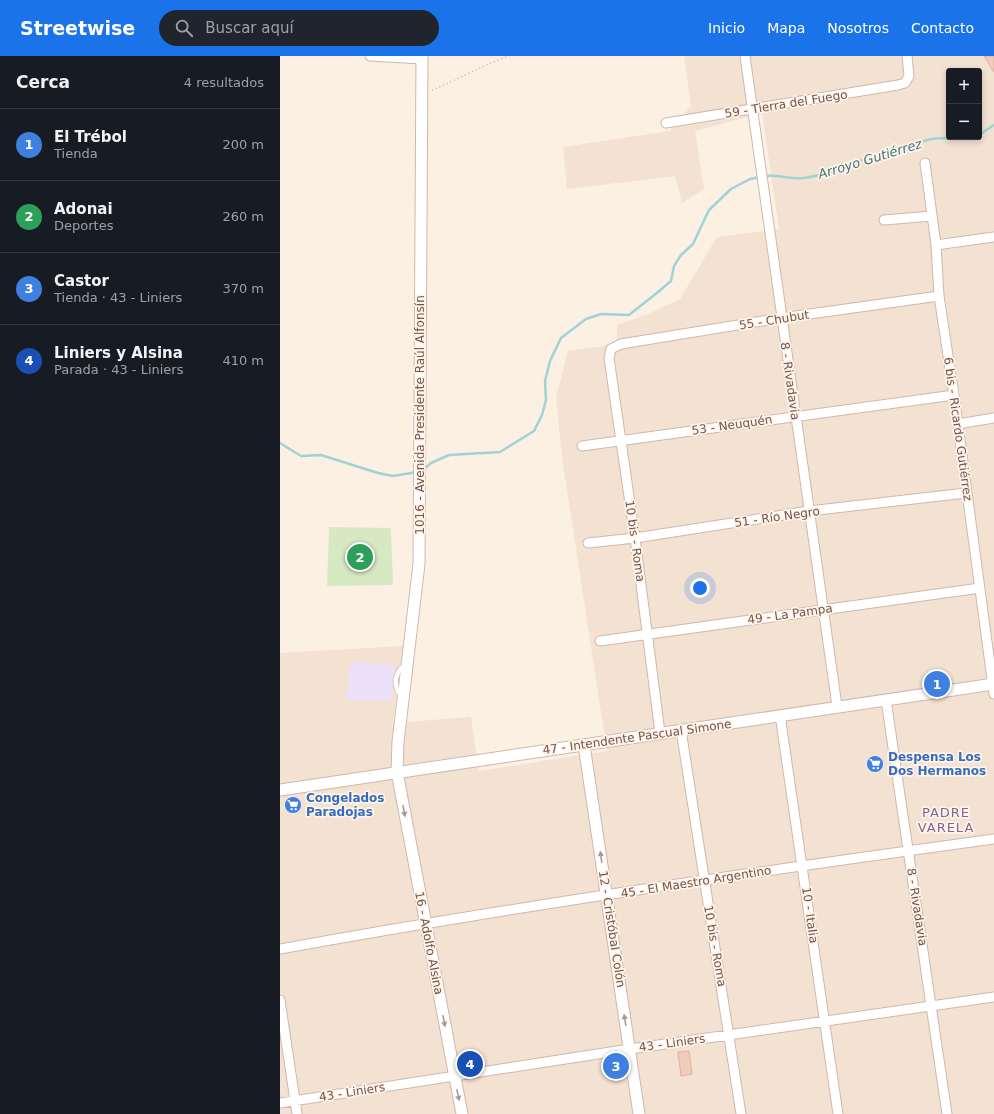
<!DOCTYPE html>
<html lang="es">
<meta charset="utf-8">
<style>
:root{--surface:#171b24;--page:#20242c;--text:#f1f3f6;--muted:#9ea1a6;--line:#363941;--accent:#1a73e8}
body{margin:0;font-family:"DejaVu Sans",sans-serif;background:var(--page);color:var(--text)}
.controls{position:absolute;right:12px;top:12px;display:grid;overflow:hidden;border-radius:4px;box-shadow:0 2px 6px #0003}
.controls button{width:36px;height:36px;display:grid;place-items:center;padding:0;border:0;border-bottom:1px solid var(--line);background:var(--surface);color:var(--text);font:20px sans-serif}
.you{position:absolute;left:420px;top:532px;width:14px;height:14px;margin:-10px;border:3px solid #fff;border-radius:50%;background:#1a73e8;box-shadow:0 0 0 6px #1a73e833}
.badge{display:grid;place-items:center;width:26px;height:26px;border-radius:50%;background:var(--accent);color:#fff;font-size:13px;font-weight:700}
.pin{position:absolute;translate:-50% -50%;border:2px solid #fff;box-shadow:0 1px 4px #0006}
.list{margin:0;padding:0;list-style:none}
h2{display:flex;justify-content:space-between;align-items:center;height:52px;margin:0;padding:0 16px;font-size:17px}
h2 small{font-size:13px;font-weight:400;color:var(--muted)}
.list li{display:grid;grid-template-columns:26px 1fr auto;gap:12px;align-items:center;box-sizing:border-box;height:72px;padding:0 16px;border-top:1px solid var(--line)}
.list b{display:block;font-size:15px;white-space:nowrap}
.list p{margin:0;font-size:13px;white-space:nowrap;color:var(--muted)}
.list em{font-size:13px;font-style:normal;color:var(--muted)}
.icon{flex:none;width:22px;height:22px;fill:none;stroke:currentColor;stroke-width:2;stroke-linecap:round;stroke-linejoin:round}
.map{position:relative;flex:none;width:714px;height:1058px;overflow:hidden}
header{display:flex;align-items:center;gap:24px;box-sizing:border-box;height:56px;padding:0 20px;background:var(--accent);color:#fff}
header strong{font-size:19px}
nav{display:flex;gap:22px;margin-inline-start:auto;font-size:14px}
.search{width:280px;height:36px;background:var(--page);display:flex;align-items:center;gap:10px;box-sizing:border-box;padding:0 14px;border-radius:22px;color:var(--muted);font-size:15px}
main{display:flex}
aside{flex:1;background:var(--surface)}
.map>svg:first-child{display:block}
</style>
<header>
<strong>Streetwise</strong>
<div class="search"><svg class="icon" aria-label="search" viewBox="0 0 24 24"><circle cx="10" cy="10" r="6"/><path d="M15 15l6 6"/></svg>Buscar aquí</div>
<nav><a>Inicio</a><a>Mapa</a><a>Nosotros</a><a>Contacto</a></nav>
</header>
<main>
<aside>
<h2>Cerca<small>4 resultados</small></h2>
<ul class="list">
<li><span class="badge" style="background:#3f7fe0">1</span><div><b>El Trébol</b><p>Tienda</p></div><em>200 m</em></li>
<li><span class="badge" style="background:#2e9e5b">2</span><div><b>Adonai</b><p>Deportes</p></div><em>260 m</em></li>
<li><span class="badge" style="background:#3f7fe0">3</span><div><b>Castor</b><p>Tienda · 43 - Liniers</p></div><em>370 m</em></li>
<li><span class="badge" style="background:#1a4fb4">4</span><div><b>Liniers y Alsina</b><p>Parada · 43 - Liniers</p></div><em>410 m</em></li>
</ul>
</aside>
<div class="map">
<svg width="714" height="1058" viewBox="0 0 714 1058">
<rect width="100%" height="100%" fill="#fcf0e3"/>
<path fill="#f3e1d2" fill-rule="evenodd" d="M404,0H714V1058H0V597L123,590L113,667L191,661L199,715L327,695L282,401L276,341L288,295L324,290L337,284V269L368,258L400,243L437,181L499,173L482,57L415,75L424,133L402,147L395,120L287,133L283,91L390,75L411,50ZM669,15H699V81H669Z"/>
<path fill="#ede0f8" d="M71,606L115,609L112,645H66Z"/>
<path fill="#d6e9c2" d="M49,471L111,472L113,529L47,530Z"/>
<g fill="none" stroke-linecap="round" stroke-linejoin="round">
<path stroke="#9fd3d6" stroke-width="2.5" d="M699,79L714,69
M485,120C498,118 511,124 524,122C553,118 572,107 599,98C616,92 634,87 652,83C666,80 680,86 694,81
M0,387L21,400L41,399L98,417L113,420L137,416
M143,414L151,407L169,399L220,396L254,375L262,359L266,344L265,325L270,305L281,282L306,263L321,258L349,259L378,236L391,225L394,210L401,199L413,188L429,154L451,133L470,123L480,121"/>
</g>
<path fill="#f1cbbb" stroke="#e3b09c" d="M704,0H714V16Z
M409,995L412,1018L401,1020L398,996Z"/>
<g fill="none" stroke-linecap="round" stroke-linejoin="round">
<g stroke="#cfb8ad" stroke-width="6">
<path id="service" d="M123,639L118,636C114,626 115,621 121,612L126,611"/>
</g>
<g stroke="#cfb8ad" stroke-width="11">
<path id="minor" d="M90,0L142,3
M465,0L557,650
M386,67L618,29L625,27L629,20L627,0
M645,107L656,189L659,240L674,339L714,638
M604,164L652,160
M656,189L714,181
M678,368L714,362
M302,390L674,339
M308,487L355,482L529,455L686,437
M320,585L700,532
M606,644L667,1058
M500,659L558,1058
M401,674L461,1058
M380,677L355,482L329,302L331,293L341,288L501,262L659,240
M0,893C237,850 475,816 714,783
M0,944L17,1058
M0,1047L350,993L714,941"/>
</g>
<g stroke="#cfb8ad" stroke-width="13">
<path id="tertiary" d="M142,0L139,508L118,686L117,716L182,1058
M304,689L359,1058
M0,734L714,628"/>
</g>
<path stroke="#d5ae9f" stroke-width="1.5" stroke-dasharray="1 3" stroke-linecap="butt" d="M152,34C178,24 202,9 229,0"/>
<use href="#service" stroke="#fff" stroke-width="4.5"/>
<use href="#minor" stroke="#fff" stroke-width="9"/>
<use href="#tertiary" stroke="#fff" stroke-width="11"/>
</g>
<defs><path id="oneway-solid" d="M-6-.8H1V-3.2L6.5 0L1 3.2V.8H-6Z"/></defs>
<g fill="#ab9892">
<use href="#oneway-solid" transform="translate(124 755) rotate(79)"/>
<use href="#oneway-solid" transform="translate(321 801) rotate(-98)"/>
<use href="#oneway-solid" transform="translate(345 964) rotate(-99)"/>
<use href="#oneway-solid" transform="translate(164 965) rotate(79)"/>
<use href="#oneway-solid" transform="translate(178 1039) rotate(78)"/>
</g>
<defs>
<g id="supermarket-disc" transform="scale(0.9)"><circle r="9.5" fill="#3f7fe0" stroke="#fff4e9"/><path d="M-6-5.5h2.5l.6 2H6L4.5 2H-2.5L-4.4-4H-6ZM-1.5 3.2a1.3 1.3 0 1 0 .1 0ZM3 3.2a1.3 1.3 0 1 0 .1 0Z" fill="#fff"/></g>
</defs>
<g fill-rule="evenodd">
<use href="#supermarket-disc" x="595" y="708"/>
<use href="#supermarket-disc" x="13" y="749"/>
</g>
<g text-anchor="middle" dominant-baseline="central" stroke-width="3.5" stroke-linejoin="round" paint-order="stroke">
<g font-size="12" fill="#73544a" stroke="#fff4e9">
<text transform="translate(506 48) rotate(-9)">59 - Tierra del Fuego</text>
<text transform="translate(494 264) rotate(-9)">55 - Chubut</text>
<text transform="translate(510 325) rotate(82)">8 - Rivadavia</text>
<text transform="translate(140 359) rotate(-90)">1016 - Avenida Presidente Raúl Alfonsín</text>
<text transform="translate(452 369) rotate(-8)">53 - Neuquén</text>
<text transform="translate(678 373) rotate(82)">6 bis - Ricardo Gutiérrez</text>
<text transform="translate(497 461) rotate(-8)">51 - Río Negro</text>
<text transform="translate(355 485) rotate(82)">10 bis - Roma</text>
<text transform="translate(510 558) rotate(-8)">49 - La Pampa</text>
<text transform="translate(357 681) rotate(-8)">47 - Intendente Pascual Simone</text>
<text transform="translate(416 826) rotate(-9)">45 - El Maestro Argentino</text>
<text transform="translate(637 851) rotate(81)">8 - Rivadavia</text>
<text transform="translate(530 859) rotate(82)">10 - Italia</text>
<text transform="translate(332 873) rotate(81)">12 - Cristóbal Colón</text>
<text transform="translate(149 887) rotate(79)">16 - Adolfo Alsina</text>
<text transform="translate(435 890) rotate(80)">10 bis - Roma</text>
<text transform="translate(392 987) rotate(-8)">43 - Liniers</text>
<text transform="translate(72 1036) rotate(-9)">43 - Liniers</text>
</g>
<g font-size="12" font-weight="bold" fill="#366cbe" stroke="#fff4e9" text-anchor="start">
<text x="608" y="701">Despensa Los<tspan x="608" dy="14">Dos Hermanos</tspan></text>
<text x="26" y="742">Congelados<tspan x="26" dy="14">Paradojas</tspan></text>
</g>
<g font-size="13" font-style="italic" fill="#3e7578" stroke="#fff4e9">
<text transform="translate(590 103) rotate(-17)">Arroyo Gutiérrez</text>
</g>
<g font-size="13" letter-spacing="1" fill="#816597" stroke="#fff4e9">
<text x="666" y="756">PADRE<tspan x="666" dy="15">VARELA</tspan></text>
</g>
</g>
</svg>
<div class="controls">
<button>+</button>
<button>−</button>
</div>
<div class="you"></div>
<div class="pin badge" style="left:657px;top:628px;background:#3f7fe0">1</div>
<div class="pin badge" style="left:80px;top:501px;background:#2e9e5b">2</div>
<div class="pin badge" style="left:336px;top:1010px;background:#3f7fe0">3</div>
<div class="pin badge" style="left:190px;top:1008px;background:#1a4fb4">4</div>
</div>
</main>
